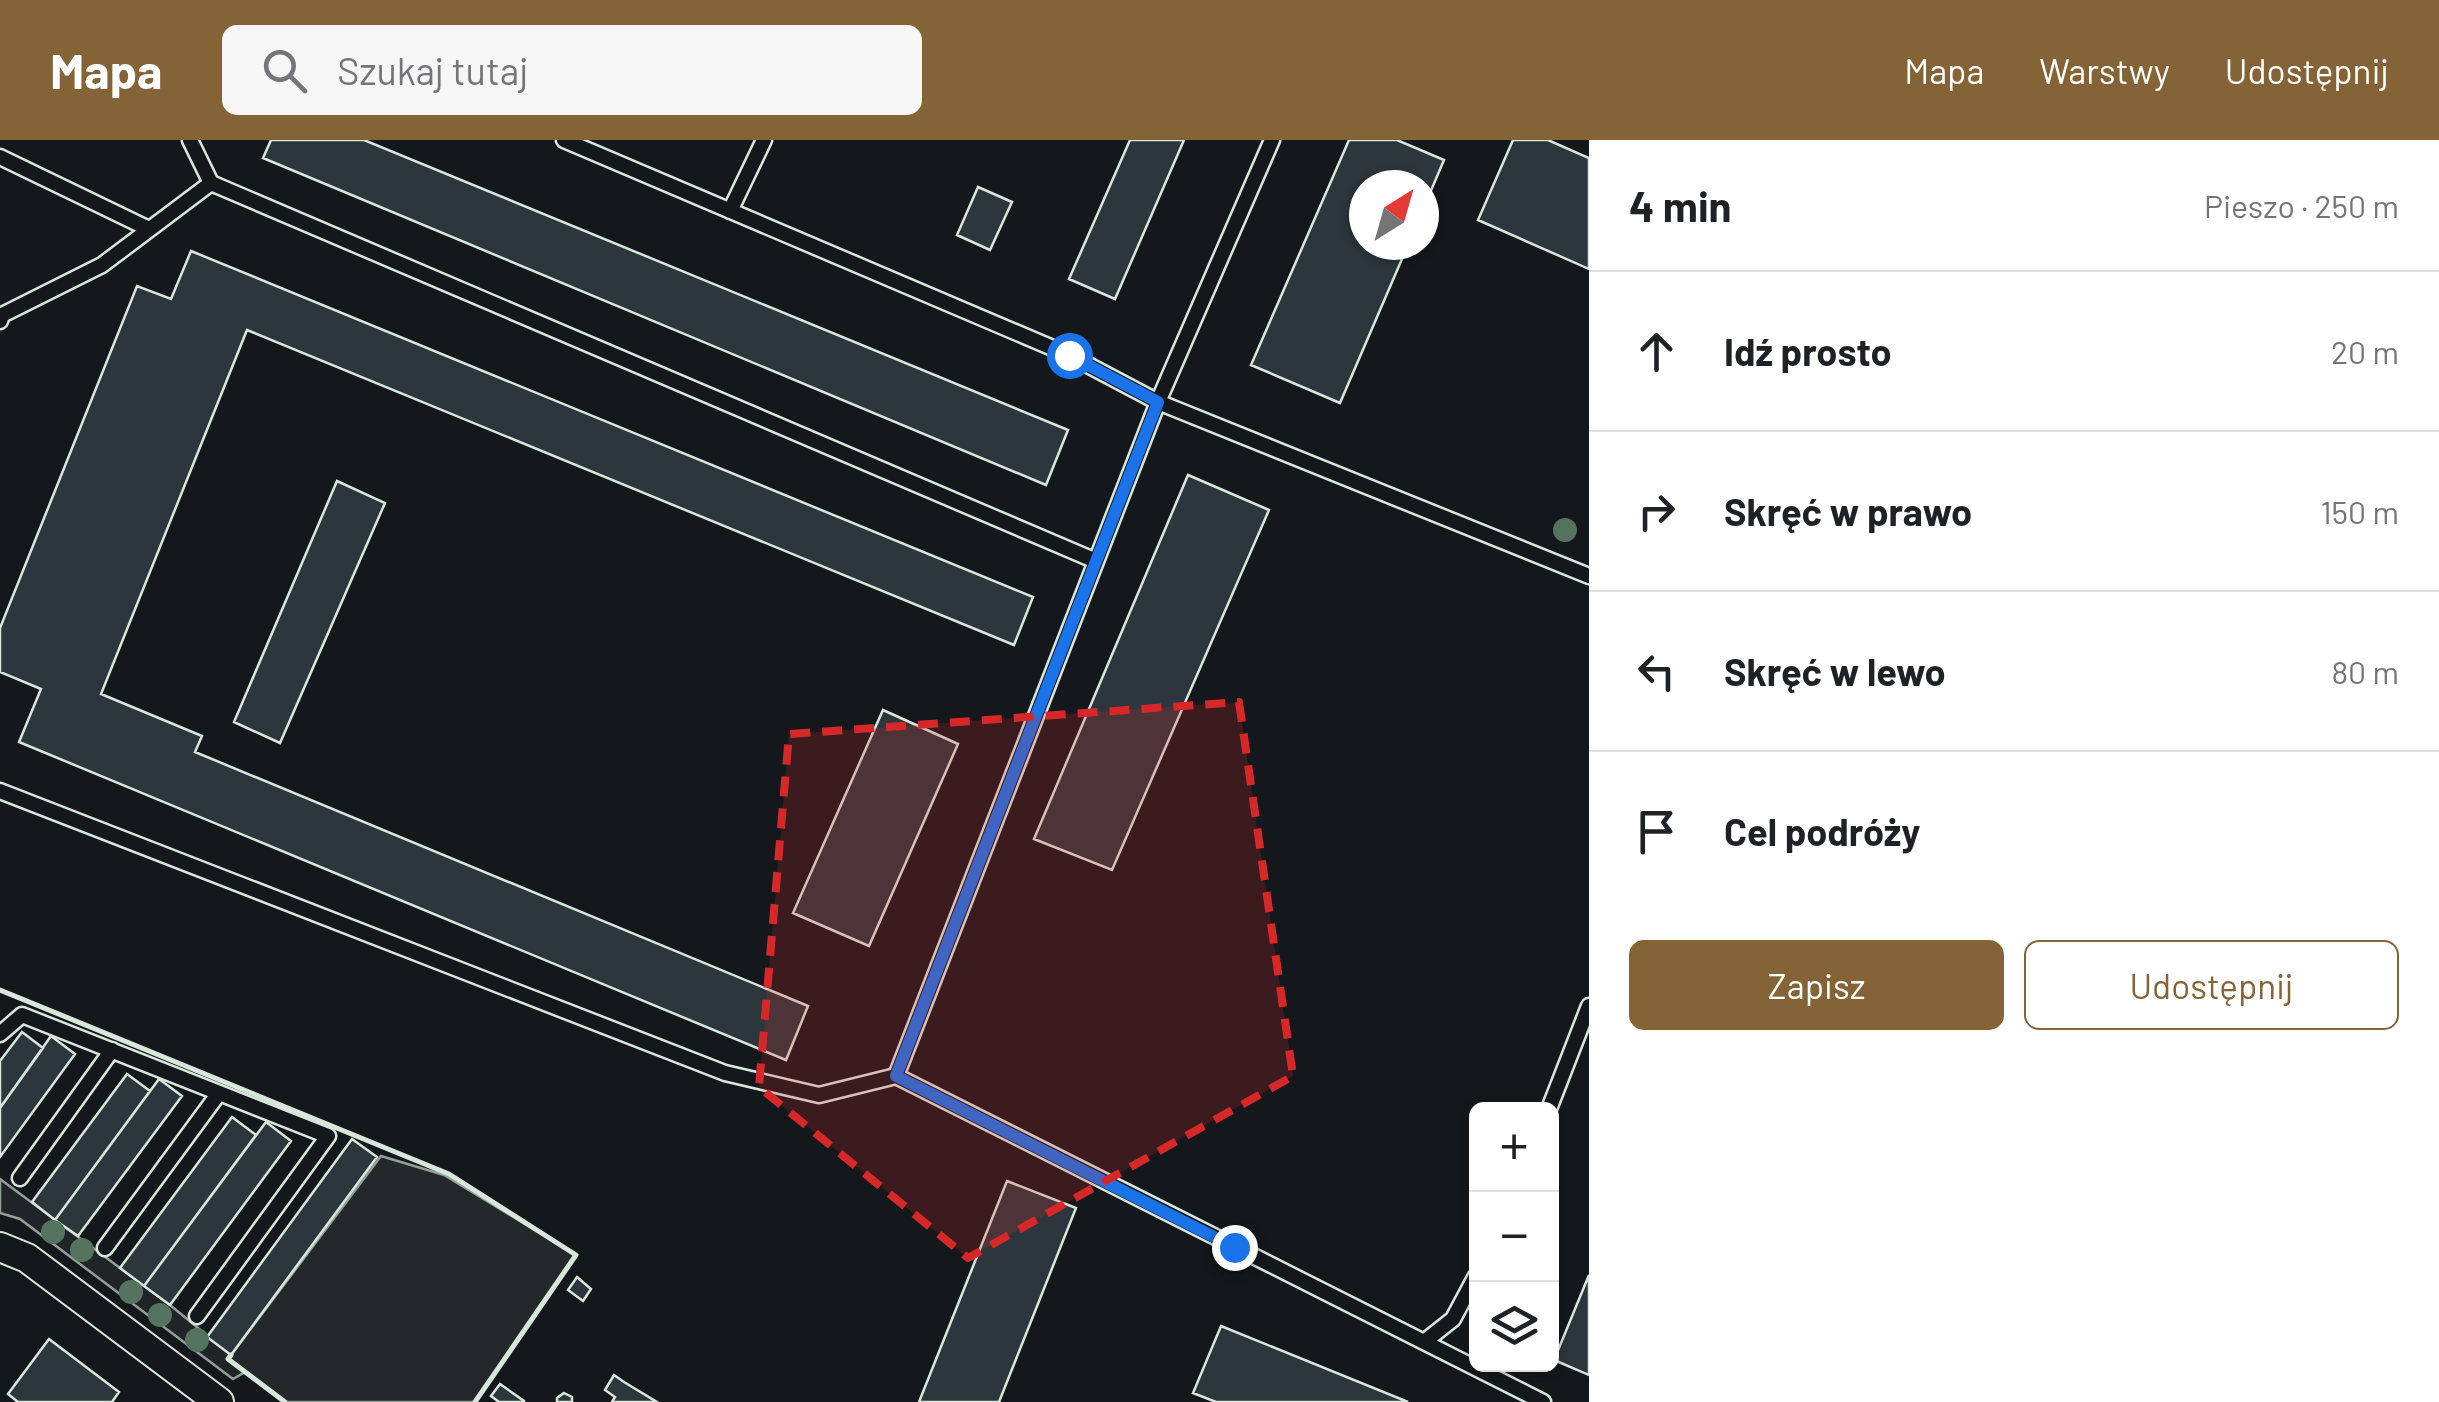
<!DOCTYPE html>
<html lang="pl">
<meta charset="utf-8">
<style>
:root{--surface:#fff;--page:#f6f6f6;--text:#202124;--muted:#757577;--line:#e0e0e0;--accent:#846436}
body{margin:0;font-family:Barlow,sans-serif;background:var(--page);color:var(--text)}
.controls{position:absolute;right:30px;bottom:30px;display:grid;overflow:hidden;border-radius:15px;box-shadow:0 2px 8px #0004}
.controls button{width:90px;height:90px;display:grid;place-items:center;padding:0;border:0;border-bottom:2px solid var(--line);background:var(--surface);color:var(--text);font:50px sans-serif}
.compass{position:absolute;left:1349px;top:30px;width:90px;height:90px;border-radius:50%;background:var(--surface);box-shadow:0 2px 8px #0004;rotate:37deg}
.stop{position:absolute;width:30px;height:30px;margin:-22px;border:8px solid #1a73e8;border-radius:50%;background:#fff}
.stop.end{background:#1a73e8;border-color:#fff;box-shadow:0 2px 10px #0008}
.list{margin:0;padding:0;list-style:none}
h2{display:flex;justify-content:space-between;align-items:center;height:130px;margin:0;padding:0 40px;font-size:42px}
h2 small{font-size:32px;font-weight:400;color:var(--muted)}
.list li{display:grid;grid-template-columns:65px 1fr auto;gap:30px;align-items:center;box-sizing:border-box;height:160px;padding:0 40px;border-top:2px solid var(--line)}
.list b{display:block;font-size:38px;white-space:nowrap}
.list em{font-size:32px;font-style:normal;color:var(--muted)}
.actions{display:flex;gap:20px;padding:30px 40px}
.actions a{flex:1;padding:22px 0;border:2px solid var(--accent);border-radius:15px;text-align:center;font-size:35px;color:var(--accent)}
.actions .main{background:var(--accent);color:#fff}
.icon{flex:none;width:55px;height:55px;fill:none;stroke:currentColor;stroke-width:2;stroke-linecap:round;stroke-linejoin:round}
.map{position:relative;flex:none;width:1589px;height:1262px;overflow:hidden}
header{display:flex;align-items:center;gap:60px;box-sizing:border-box;height:140px;padding:0 50px;background:var(--accent);color:#fff}
header strong{font-size:48px}
nav{display:flex;gap:55px;margin-inline-start:auto;font-size:35px}
.search{width:700px;height:90px;background:var(--page);display:flex;align-items:center;gap:25px;box-sizing:border-box;padding:0 35px;border-radius:15px;color:var(--muted);font-size:38px}
main{display:flex}
aside{flex:1;background:var(--surface)}
.map>svg:first-child{display:block}
</style>
<header>
<strong>Mapa</strong>
<div class="search"><svg class="icon" aria-label="search" viewBox="0 0 24 24"><circle cx="10" cy="10" r="6"/><path d="M15 15l6 6"/></svg>Szukaj tutaj</div>
<nav><a>Mapa</a><a>Warstwy</a><a>Udostępnij</a></nav>
</header>
<main>
<div class="map">
<svg width="1589" height="1262" viewBox="0 0 1589 1262">
<rect width="100%" height="100%" fill="#14181c"/>
<path fill="#202428" stroke="#939e99" stroke-width="2.5" d="M0,1039L170,1165L231,1215L229,1219L245,1232L233,1239L20,1079L0,1073Z"/>
<path fill="#24282b" stroke="#939e99" stroke-width="2.5" d="M381,1016L444,1035L576,1115L475,1262H285L228,1219Z"/>
<path fill="#2c363c" stroke="#d8e6dc" stroke-width="2.5" d="M271,0H364L1068,290L1046,345L263,18Z
M1130,0H1184L1115,159L1069,139Z
M1349,0H1397L1444,20L1424,67V45H1364V105H1408L1340,263L1251,225Z
M1513,0H1548L1589,18V129L1478,80Z
M978,47L1012,62L990,110L957,95Z
M191,111L1033,457L1014,505L247,190L101,554L202,596L195,612L808,866L786,920L19,602L41,549L0,532V488L137,146L171,159Z
M1188,335L1269,370L1112,730L1034,699Z
M337,341L385,363L280,603L234,582Z
M883,570L958,604L869,806L793,773Z
M22,892L43,908L0,968V921Z
M51,896L75,914L0,1017V968Z
M127,934L150,951L55,1080L32,1062Z
M159,939L182,956L78,1096L55,1080Z
M232,977L256,995L144,1146L120,1128Z
M266,982L291,1001L170,1165L144,1146Z
M352,999L377,1017L231,1215L207,1197Z
M1007,1041L1076,1068L999,1262H919Z
M1589,1135V1235L1554,1220Z
M577,1137L591,1149L583,1161L568,1150Z
M1221,1186L1408,1262H1216L1193,1253Z
M49,1199L119,1252L112,1262H18L8,1254Z
M614,1235L624,1242L657,1262H612L615,1257L605,1250Z
M500,1244L524,1261V1262H499L491,1256Z
M564,1253L572,1257V1262H557V1258Z"/>
<g fill="none" stroke-linecap="round" stroke-linejoin="round">
<g stroke="#d8e6dc" stroke-width="19">
<path id="service" d="M190,0L211,43L1096,421
M564,0L1069,215L1158,262L896,936L1543,1262
M1272,0L1158,262L1589,436
M0,17L149,89
M730,71L764,0
M0,181L2,175L102,125L211,43
M0,651L725,933L819,955L896,936
M0,894L22,875L328,996L197,1176
M1549,969L1589,866
M20,1038L112,910
M105,1108L219,953
M1424,1202L1453,1179L1476,1136"/>
</g>
<g stroke="#d8e6dc" stroke-width="32">
<path id="minor" d="M0,1107L27,1118L219,1262"/>
</g>
<use href="#service" stroke="#14181c" stroke-width="14"/>
<use href="#minor" stroke="#14181c" stroke-width="28"/>
<path stroke="#d8e6dc" stroke-width="5" d="M0,850L449,1034L576,1115L475,1262
M231,1215L228,1219L285,1262"/>
</g>
<g fill="#55745f">
<circle cx="1565" cy="390" r="12"/>
<circle cx="53" cy="1092" r="12"/>
<circle cx="82" cy="1110" r="12"/>
<circle cx="131" cy="1152" r="12"/>
<circle cx="160" cy="1175" r="12"/>
<circle cx="197" cy="1200" r="12"/>
</g>
<g fill="none" stroke-linecap="round" stroke-linejoin="round">
<path stroke="#1a73e8" stroke-width="12" d="M1069,215L1158,262L896,936L1234,1107"/>
</g>
<path fill="#d62828" fill-opacity="0.2" stroke="#d62828" stroke-width="8" stroke-dasharray="20 12" stroke-linejoin="round" d="M1239,562L1293,936L968,1118L759,947L789,594Z"/>
</svg>
<div class="controls">
<button>+</button>
<button>−</button>
<button><svg class="icon" aria-label="layers" viewBox="0 0 24 24"><path d="M12 4l9 5-9 5-9-5zM3 14l9 5 9-5"/></svg></button>
</div>
<svg class="compass" viewBox="-18 -18 36 36"><path d="M0-13l5 13h-10z" fill="#e53935"/><path d="M0 13l5-13h-10z" fill="#757577"/></svg>
<div class="stop" style="left:1069px;top:215px"></div>
<div class="stop end" style="left:1234px;top:1107px"></div>
</div>
<aside>
<h2>4 min<small>Pieszo · 250 m</small></h2>
<ul class="list">
<li><svg class="icon" aria-label="ahead" viewBox="0 0 24 24"><path d="M12 20V5M6 11l6-6 6 6"/></svg><div><b>Idź prosto</b></div><em>20 m</em></li>
<li><svg class="icon" aria-label="right" viewBox="0 0 24 24"><path d="M7 20v-9h11M14 6l5 5-5 5"/></svg><div><b>Skręć w prawo</b></div><em>150 m</em></li>
<li><svg class="icon" aria-label="left" viewBox="0 0 24 24"><path d="M17 20v-9H6M10 6l-5 5 5 5"/></svg><div><b>Skręć w lewo</b></div><em>80 m</em></li>
<li><svg class="icon" aria-label="arrive" viewBox="0 0 24 24"><path d="M6 21V4h12l-3 4 3 4H6"/></svg><div><b>Cel podróży</b></div></li>
</ul>
<div class="actions"><a class="main">Zapisz</a><a>Udostępnij</a></div>
</aside>
</main>
